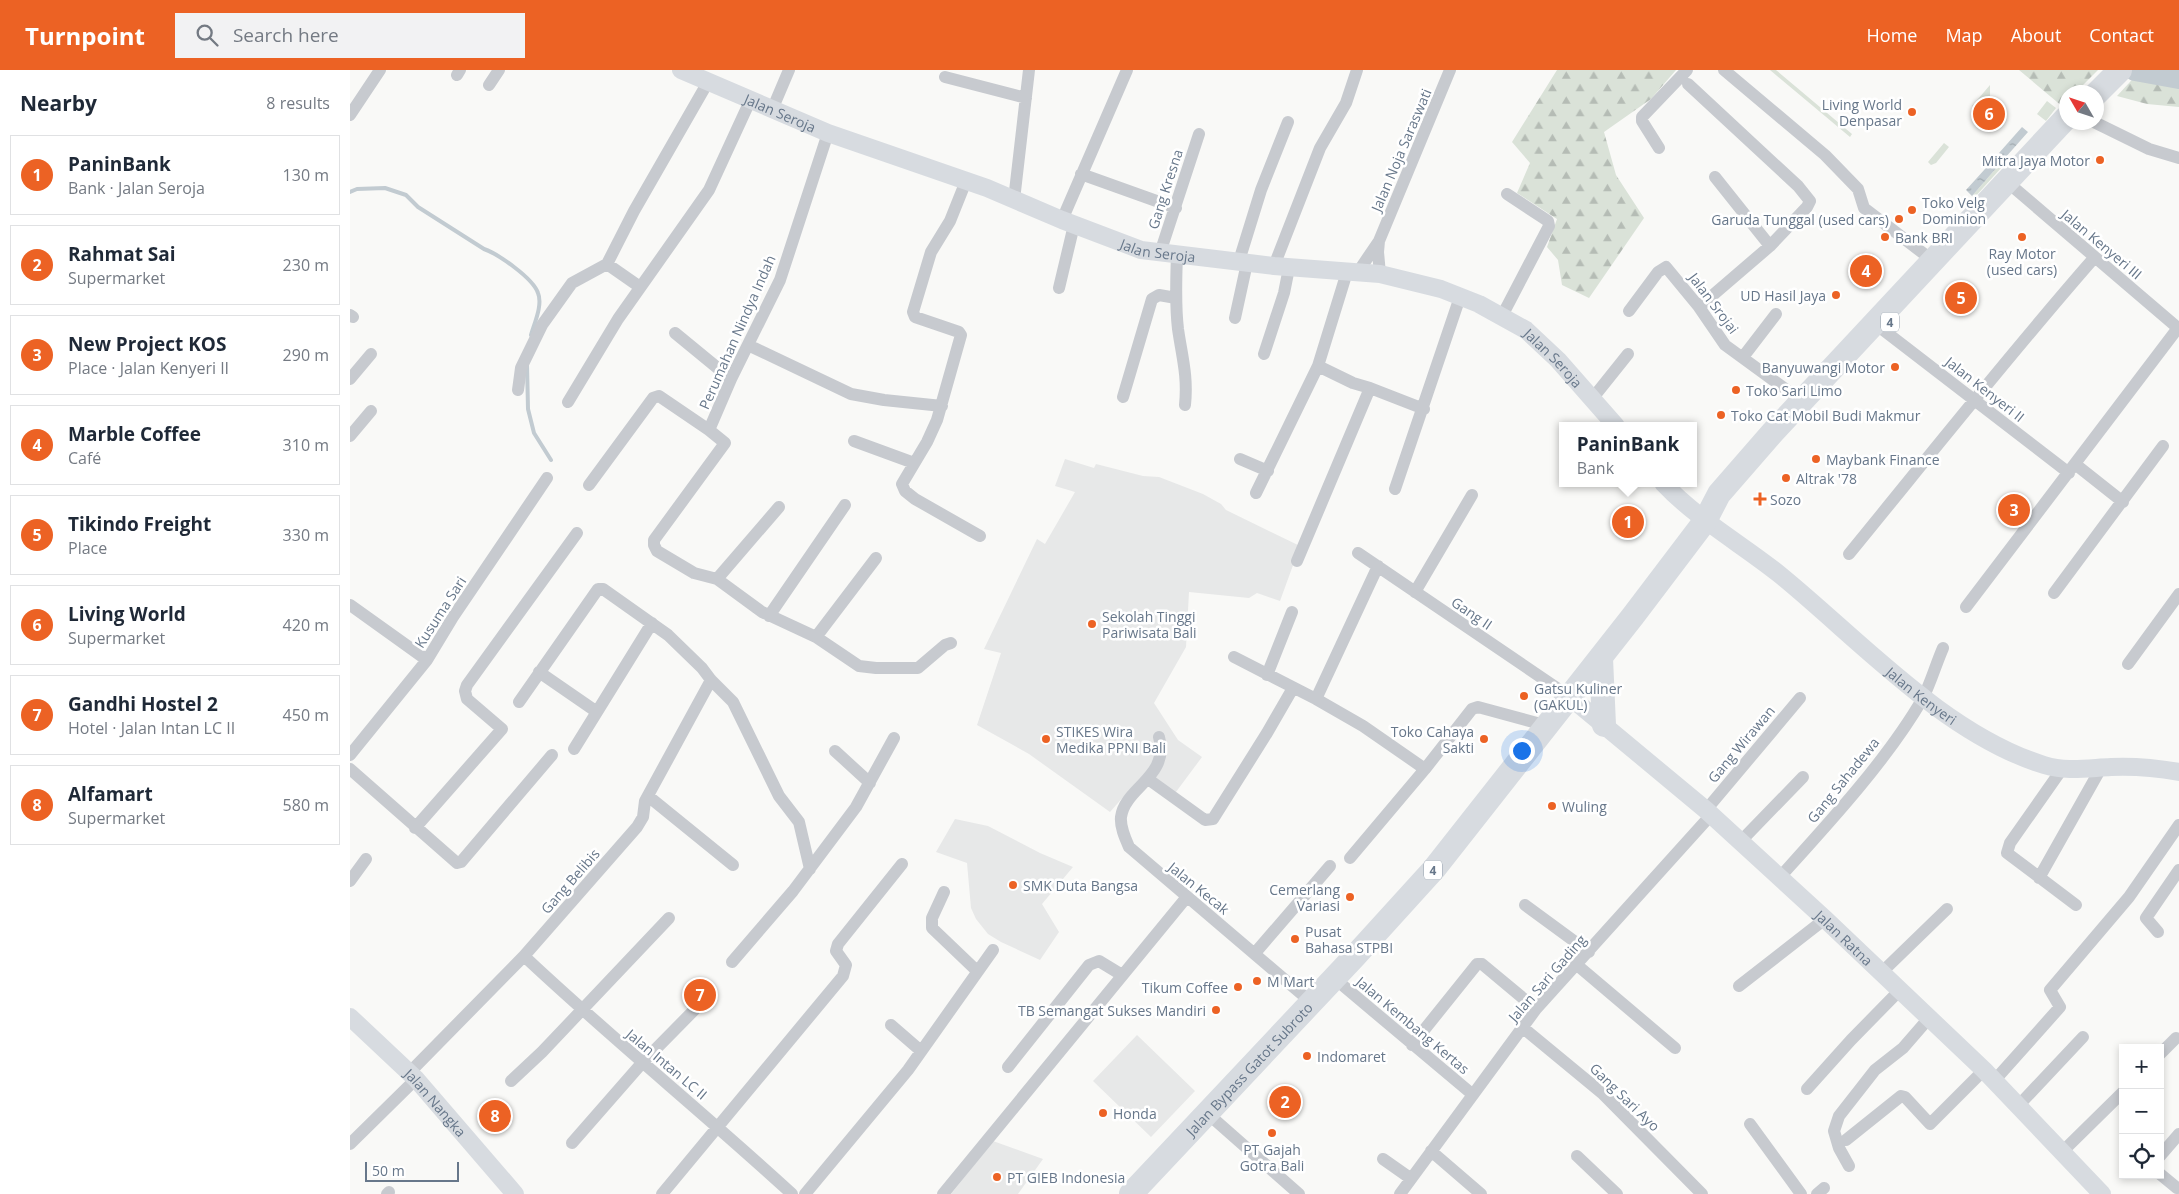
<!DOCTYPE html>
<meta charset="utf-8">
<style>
:root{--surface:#fff;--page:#f2f2f3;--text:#1f2937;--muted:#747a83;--line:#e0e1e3;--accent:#ec6224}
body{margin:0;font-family:"Open Sans",sans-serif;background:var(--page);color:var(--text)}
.controls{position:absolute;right:15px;bottom:15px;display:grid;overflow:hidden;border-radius:0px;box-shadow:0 2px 8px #0003}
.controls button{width:45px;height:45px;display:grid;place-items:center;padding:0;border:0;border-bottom:1px solid var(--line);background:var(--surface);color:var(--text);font:25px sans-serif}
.compass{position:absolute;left:1709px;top:15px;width:45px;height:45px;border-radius:50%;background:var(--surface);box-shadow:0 2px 8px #0003;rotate:309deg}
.scale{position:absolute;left:15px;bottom:12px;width:94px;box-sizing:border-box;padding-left:5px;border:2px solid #67778a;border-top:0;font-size:14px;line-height:18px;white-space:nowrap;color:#67778a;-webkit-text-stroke:4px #fff;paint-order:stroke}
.you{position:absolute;left:1171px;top:680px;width:18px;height:18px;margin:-12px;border:4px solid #fff;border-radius:50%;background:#1a73e8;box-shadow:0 0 0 8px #1a73e833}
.badge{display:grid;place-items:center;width:32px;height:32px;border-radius:50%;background:var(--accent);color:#fff;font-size:16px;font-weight:700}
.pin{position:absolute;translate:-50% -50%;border:2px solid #fff;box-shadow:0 1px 5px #0006}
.popup{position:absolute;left:1209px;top:352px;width:138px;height:65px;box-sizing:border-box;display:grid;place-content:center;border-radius:0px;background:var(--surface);filter:drop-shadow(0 1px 4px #0005);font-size:16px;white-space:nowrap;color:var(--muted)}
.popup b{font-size:19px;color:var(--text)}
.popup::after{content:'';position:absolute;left:50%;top:100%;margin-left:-10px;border:10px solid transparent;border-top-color:var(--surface)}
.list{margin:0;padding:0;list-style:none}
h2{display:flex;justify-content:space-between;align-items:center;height:65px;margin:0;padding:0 20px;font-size:21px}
h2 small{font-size:16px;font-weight:400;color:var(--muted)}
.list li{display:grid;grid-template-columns:32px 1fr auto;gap:15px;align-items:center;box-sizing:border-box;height:80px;margin:0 10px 10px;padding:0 10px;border:1px solid var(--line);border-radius:0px}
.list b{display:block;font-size:19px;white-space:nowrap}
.list p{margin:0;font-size:16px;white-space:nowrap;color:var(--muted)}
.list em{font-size:16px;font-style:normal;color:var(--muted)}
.icon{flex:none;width:28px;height:28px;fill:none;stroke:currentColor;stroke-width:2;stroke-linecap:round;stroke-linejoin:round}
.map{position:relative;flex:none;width:1829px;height:1124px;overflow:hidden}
header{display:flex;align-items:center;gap:30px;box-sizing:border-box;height:70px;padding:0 25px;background:var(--accent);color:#fff}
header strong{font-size:24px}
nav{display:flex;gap:28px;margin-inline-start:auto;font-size:18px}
.search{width:350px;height:45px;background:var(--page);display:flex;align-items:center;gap:12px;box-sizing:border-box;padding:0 18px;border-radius:0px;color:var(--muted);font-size:19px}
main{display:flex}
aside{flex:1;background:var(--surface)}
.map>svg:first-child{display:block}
</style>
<header>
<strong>Turnpoint</strong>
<div class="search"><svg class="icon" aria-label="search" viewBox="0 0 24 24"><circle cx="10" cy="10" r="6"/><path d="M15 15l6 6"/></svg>Search here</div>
<nav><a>Home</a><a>Map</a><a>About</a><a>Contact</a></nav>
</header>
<main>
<aside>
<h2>Nearby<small>8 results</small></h2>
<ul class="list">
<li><span class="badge">1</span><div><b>PaninBank</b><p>Bank · Jalan Seroja</p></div><em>130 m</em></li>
<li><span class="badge">2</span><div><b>Rahmat Sai</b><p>Supermarket</p></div><em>230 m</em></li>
<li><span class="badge">3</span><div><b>New Project KOS</b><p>Place · Jalan Kenyeri II</p></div><em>290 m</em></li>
<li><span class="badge">4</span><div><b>Marble Coffee</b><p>Café</p></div><em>310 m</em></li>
<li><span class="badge">5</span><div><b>Tikindo Freight</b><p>Place</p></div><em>330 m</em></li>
<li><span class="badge">6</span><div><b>Living World</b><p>Supermarket</p></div><em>420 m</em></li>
<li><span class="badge">7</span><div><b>Gandhi Hostel 2</b><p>Hotel · Jalan Intan LC II</p></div><em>450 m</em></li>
<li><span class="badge">8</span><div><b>Alfamart</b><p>Supermarket</p></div><em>580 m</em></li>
</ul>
</aside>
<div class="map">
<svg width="1829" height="1124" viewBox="0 0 1829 1124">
<defs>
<pattern id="forest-firs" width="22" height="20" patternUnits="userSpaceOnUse" patternTransform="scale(1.25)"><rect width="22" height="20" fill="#dae2d8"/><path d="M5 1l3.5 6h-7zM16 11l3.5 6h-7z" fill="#b5bcb5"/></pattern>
<pattern id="water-ripples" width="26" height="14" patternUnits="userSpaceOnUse" patternTransform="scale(1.25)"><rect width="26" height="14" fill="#c2cbd1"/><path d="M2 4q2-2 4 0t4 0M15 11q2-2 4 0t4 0" fill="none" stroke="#a1aaaf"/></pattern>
</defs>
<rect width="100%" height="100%" fill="#f9f9f7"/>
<path fill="#e7e8e8" d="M715,389L744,398L746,394L793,406L809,407L853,424L871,434L876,440L950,476L930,531L907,523L899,528L839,522L836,577L804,633L828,670L852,687L820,730L796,709L790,708L760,742L679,684L627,655L651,583L634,579L687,469L695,474L725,422L705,416Z
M605,749L638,756L690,783L723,797L692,834L709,862L690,890L651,872L638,864L626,849L621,838L617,793L586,782Z
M787,965L845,1021L801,1067L743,1011Z
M643,1071L693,1089L668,1124H601Z"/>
<path fill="#dae2d8" d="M1420,0H1426L1502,64L1500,67Z
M1640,15V26L1628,41L1622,36Z
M1697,31L1706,38L1696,51L1687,44Z
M1594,73L1599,77L1586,93L1581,95L1578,92Z
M1649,95L1652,97L1624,128L1622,126Z"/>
<path fill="url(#forest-firs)" d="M1207,0H1326L1301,29L1254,62L1266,105L1294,148L1239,228L1212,215L1208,190L1197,177L1207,149L1167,123L1180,93L1162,72Z
M1669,0H1748L1726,22H1716V33L1713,37Z
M1791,0H1829V37L1797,34L1767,26Z"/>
<path fill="url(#water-ripples)" d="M1672,57L1678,62L1655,88L1649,83Z
M1644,89L1649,95L1622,126L1616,120Z"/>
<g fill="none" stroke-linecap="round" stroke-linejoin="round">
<path stroke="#c2cbd1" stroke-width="4" d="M0,122L7,119L35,118L56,125L68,137L134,179C148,184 183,208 188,223C193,235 184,254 181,265
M177,294L178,339L184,363L201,390"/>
<path stroke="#c2cbd1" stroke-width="22" d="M1785,0L1829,8"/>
<path stroke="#c7cacf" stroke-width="12" d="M1374,0L1475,85L1508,119L1514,138L1582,190
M107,5L110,0
M595,7L676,28
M1338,14L1448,116L1460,131L1457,137L1420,176L1349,237
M139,15L149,0
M422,40L439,0
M0,45L30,0
M1744,52L1799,79L1829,88
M1309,78L1292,51V47L1337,0
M731,104L826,138
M1365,107L1420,176
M616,111L600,151L581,182L563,242L565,247L609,262L611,265L587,350L577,372L552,414L555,421L565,429L630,466
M1656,111L1829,259
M664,130L679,0
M712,150L777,0
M1029,171L1028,182L1030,204
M810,183L849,64
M827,185C826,210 825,234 828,259C832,287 838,306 835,335
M889,191L911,120L938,52
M257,194L290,217
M924,196L970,78L996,33L1007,0
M1008,202L1029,171L1100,0
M709,218L724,155
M1279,241L1308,202L1316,197L1349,237L1375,275L1456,334
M0,245L3,247
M1152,246L1199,156L1198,151L1157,124
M885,248L897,193
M1532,259L1719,403
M325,263L381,309
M398,275L501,324L534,330L592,336
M914,284L934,223L939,198
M1393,287L1426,244
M0,309L21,284
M1020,318L1074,339
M168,320L171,298L192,255L222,213L257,194L284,141L358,12
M773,327L802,229L809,225L826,228
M1242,329L1278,284
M218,332L268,249L359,120L400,31
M359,360L381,309L430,210L478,63
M0,366L21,341
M504,371L564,393
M890,389L918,401
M1725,394L1773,432
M239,415L303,328L309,326L359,360L375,373L304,470V475L307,481L344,503L367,509L412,542L466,567L509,596L526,598H568L595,575L601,573
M1045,419L1110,227
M906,423L968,296L997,202
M1008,483L1220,627
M1499,484C1580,385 1659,285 1744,188
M947,491L1020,318L1003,313L968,296
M367,509L429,437
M1065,522L1122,425
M1704,523L1813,376
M0,535L77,590
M1616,537L1828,258
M419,546L495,435
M466,567L526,488
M884,587L966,629L1013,656L1075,699
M1778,594L1829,524
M189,602L247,642
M917,605L942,542
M966,629L1028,496
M169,632L248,519H253L318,565L352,598L361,610L383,632L429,726L449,752L460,799
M809,667C820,707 775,717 771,747C770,757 775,768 779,777L961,932
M224,679L302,553
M485,681L520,713
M0,685L77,590L103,547L197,408
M0,699L107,793L111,792L202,685
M1712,699L1660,773L1657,783L1726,835
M798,709L855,750L863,749L917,663L943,618
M298,726L383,795
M1356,740L1450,628
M65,758L152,659L117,629L115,621L117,615L227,463
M1390,772L1453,707
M1000,788L1075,699L1122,639L1128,637L1198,656
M1430,807C1478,754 1538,689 1573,628C1581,612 1586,594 1593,578
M1689,808L1751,698
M0,811L16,789
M594,822L582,848V858L627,901
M1175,835L1239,882
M1808,862L1796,848L1829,800
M905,883L980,796
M174,886C261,968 354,1043 442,1124
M382,892L443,821L506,737L544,668
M1227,895L1325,978
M1532,902L1597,839
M984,908L1122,1024
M1389,916L1475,849
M541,955L571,981
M1172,957L1252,1023L1352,1124
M1062,975L1127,894H1132L1186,939
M1810,984L1826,968
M658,997L739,895L749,891L772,905
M59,1003L174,886L287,757L293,747L295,731L361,610
M161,1011L192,982L319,848
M1644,1011L1710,937L1700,920L1779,827L1829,755
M1457,1019L1501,970L1550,920
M1669,1035L1733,967
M857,1043L949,1124
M1400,1054L1451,1124
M1496,1070L1551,1026L1555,1027L1580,1054L1634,1000
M222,1073L292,993L357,927
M0,1074L66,1009
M1081,1081L1131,1124
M1712,1082L1773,1022
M1227,1086L1267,1124
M1810,1086L1829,1064
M1033,1089L1060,1108
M1499,1096L1489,1078L1484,1061L1489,1046L1525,1000L1553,978L1579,948
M1810,1104L1827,1118
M37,1124L39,1122
M312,1124L493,906L496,895L486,881L488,874L552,794
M455,1124L558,1000L643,880
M593,1124L836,828
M1050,1124L1186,939L1361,745
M1467,1124L1474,1118"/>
<g stroke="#d7dbe0" stroke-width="18">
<path id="s1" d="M331,0L478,63L637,118L712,150L791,180L924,196L1030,204L1091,219L1129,234L1176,260L1208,290L1266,356"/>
<path id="s2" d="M1313,413C1347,449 1390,473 1429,504C1509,569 1594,664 1694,695C1716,702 1738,698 1761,697C1784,696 1807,698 1829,702"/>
<path id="s3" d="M1220,627L1356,740L1475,849L1634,1000L1752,1124"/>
<path id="s4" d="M0,947L66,1009L165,1124"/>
</g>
<g stroke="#d7dbe0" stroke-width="24">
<path d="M1746,24L1770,0"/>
<path d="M1251,588L1254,655"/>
<path id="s5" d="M781,1124L1005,886L1084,799L1283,546L1355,451L1369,424L1423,362L1716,48"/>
</g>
</g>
<g fill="#ec6224" stroke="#fff" stroke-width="2">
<circle cx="1562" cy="42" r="5"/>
<circle cx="1750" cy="90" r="5"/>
<circle cx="1562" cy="140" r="5"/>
<circle cx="1549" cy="149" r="5"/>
<circle cx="1535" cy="167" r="5"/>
<circle cx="1672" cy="167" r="5"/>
<circle cx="1486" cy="225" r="5"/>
<circle cx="1545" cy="297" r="5"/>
<circle cx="1386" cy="320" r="5"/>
<circle cx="1371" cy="345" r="5"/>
<circle cx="1466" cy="389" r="5"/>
<circle cx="1436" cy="408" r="5"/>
<path d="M1407.5 421.5h5v5h5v5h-5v5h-5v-5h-5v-5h5z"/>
<circle cx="742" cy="554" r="5"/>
<circle cx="1174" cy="626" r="5"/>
<circle cx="696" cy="669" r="5"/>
<circle cx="1134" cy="669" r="5"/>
<circle cx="1202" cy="736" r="5"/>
<circle cx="663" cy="815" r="5"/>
<circle cx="1000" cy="827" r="5"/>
<circle cx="945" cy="869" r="5"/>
<circle cx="907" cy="911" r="5"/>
<circle cx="888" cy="917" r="5"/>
<circle cx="866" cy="940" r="5"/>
<circle cx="957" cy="986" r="5"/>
<circle cx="753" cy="1043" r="5"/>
<circle cx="922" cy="1063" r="5"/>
<circle cx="647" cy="1107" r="5"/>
</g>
<g text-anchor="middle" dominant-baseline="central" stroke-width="5" stroke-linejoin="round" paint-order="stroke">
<g fill="#fff" stroke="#95a0ad" stroke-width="1">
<rect x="1531" y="242.5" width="18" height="19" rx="4"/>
<rect x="1074" y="790.5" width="18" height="19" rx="4"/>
</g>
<g font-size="12" font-weight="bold" fill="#67778a">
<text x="1540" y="252">4</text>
<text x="1083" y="800">4</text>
</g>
<g font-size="14" fill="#67778a" stroke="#fff" text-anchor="start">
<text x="1552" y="34" text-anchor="end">Living World<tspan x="1552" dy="16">Denpasar</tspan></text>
<text x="1740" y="90" text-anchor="end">Mitra Jaya Motor</text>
<text x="1572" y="132">Toko Velg<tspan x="1572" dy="16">Dominion</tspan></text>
<text x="1539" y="149" text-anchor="end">Garuda Tunggal (used cars)</text>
<text x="1545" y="167">Bank BRI</text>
<text x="1672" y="183" text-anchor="middle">Ray Motor<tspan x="1672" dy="16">(used cars)</tspan></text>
<text x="1476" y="225" text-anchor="end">UD Hasil Jaya</text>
<text x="1535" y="297" text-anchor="end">Banyuwangi Motor</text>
<text x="1396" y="320">Toko Sari Limo</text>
<text x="1381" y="345">Toko Cat Mobil Budi Makmur</text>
<text x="1476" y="389">Maybank Finance</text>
<text x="1446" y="408">Altrak '78</text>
<text x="1420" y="429">Sozo</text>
<text x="752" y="546">Sekolah Tinggi<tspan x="752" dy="16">Pariwisata Bali</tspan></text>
<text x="1184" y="618">Gatsu Kuliner<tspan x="1184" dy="16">(GAKUL)</tspan></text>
<text x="706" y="661">STIKES Wira<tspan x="706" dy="16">Medika PPNI Bali</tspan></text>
<text x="1124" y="661" text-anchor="end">Toko Cahaya<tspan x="1124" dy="16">Sakti</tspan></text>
<text x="1212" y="736">Wuling</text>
<text x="673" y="815">SMK Duta Bangsa</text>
<text x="990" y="819" text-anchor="end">Cemerlang<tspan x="990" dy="16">Variasi</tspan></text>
<text x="955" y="861">Pusat<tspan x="955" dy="16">Bahasa STPBI</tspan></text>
<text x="917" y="911">M Mart</text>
<text x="878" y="917" text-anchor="end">Tikum Coffee</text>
<text x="856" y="940" text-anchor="end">TB Semangat Sukses Mandiri</text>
<text x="967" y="986">Indomaret</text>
<text x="763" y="1043">Honda</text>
<text x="922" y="1079" text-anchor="middle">PT Gajah<tspan x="922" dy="16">Gotra Bali</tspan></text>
<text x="657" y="1107">PT GIEB Indonesia</text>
</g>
<g font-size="14" fill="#67778a" stroke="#fff">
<text stroke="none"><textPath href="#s1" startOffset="108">Jalan Seroja</textPath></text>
<text transform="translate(1051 80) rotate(-67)">Jalan Noja Saraswati</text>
<text transform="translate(815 119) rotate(-72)">Gang Kresna</text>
<text transform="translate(1752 174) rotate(40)">Jalan Kenyeri III</text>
<text stroke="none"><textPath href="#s1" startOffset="511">Jalan Seroja</textPath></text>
<text transform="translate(1364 233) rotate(53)">Jalan Srojai</text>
<text transform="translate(387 262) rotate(-66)">Perumahan Nindya Indah</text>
<text stroke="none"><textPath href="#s1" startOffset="931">Jalan Seroja</textPath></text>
<text transform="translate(1635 319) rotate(38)">Jalan Kenyeri II</text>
<text transform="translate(90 542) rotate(-57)">Kusuma Sari</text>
<text transform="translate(1122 543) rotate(34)">Gang II</text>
<text stroke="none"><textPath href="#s2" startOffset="335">Jalan Kenyeri</textPath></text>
<text transform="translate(1391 674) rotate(-50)">Gang Wirawan</text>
<text transform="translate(1493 710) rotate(-51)">Gang Sahadewa</text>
<text transform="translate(220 811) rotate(-49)">Gang Belibis</text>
<text transform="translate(849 818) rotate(39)">Jalan Kecak</text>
<text stroke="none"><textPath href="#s3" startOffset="365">Jalan Ratna</textPath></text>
<text transform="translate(1197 908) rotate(-49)">Jalan Sari Gading</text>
<text transform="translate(1063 955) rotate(40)">Jalan Kembang Kertas</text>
<text transform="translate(317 994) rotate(40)">Jalan Intan LC II</text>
<text stroke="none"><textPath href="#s5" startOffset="172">Jalan Bypass Gatot Subroto</textPath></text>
<text transform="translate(1275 1027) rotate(44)">Gang Sari Ayo</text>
<text stroke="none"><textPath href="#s4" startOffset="121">Jalan Nangka</textPath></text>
</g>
</g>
</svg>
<div class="controls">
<button>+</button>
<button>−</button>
<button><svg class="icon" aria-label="locate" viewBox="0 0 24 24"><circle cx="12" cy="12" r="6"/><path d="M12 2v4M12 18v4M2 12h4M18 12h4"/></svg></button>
</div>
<svg class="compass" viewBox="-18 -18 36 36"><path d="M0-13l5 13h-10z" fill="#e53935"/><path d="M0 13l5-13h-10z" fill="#747a83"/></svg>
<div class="scale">50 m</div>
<div class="you"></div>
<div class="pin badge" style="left:1278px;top:452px">1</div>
<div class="popup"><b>PaninBank</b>Bank</div>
<div class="pin badge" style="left:935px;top:1032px">2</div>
<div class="pin badge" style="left:1664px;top:440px">3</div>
<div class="pin badge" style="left:1516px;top:201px">4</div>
<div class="pin badge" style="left:1611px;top:228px">5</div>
<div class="pin badge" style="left:1639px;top:44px">6</div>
<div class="pin badge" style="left:350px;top:925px">7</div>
<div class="pin badge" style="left:145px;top:1046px">8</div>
</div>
</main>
